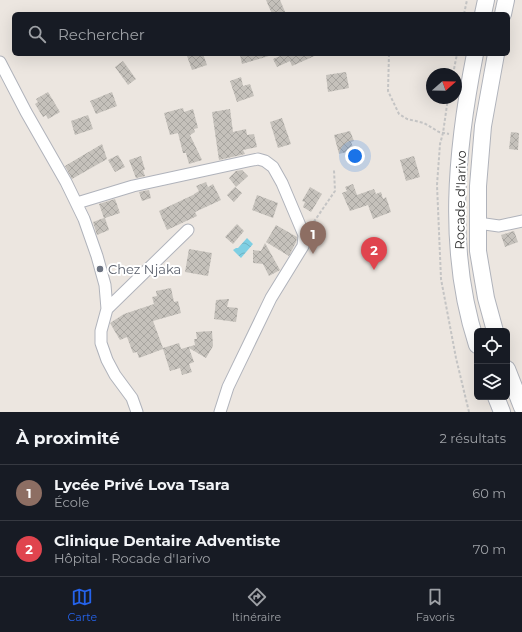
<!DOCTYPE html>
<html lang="fr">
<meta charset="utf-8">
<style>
:root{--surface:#171b24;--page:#242831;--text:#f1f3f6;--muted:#9ea1a6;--line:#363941;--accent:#2563eb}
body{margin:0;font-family:Montserrat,sans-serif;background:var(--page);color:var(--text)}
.controls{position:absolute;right:12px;bottom:12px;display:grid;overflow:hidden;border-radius:6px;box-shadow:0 4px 16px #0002}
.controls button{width:36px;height:36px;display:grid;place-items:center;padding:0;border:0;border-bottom:1px solid var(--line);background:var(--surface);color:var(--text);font:20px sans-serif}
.compass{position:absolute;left:426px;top:68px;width:36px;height:36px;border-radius:50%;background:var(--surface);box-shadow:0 4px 16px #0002;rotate:70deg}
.you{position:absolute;left:355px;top:156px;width:14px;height:14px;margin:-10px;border:3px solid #fff;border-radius:50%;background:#1a73e8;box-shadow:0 0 0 6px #1a73e833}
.badge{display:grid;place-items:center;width:26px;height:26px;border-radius:50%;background:var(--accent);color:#fff;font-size:13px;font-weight:700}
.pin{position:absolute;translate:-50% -33px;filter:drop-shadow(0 1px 2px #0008)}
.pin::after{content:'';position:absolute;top:21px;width:14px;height:12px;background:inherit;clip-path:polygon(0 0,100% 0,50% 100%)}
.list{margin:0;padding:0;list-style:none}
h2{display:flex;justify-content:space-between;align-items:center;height:52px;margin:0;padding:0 16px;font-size:17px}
h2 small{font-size:13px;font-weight:400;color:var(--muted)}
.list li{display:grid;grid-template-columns:26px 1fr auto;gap:12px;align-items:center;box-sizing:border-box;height:56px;padding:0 16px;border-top:1px solid var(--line)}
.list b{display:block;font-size:15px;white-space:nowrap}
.list p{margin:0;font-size:13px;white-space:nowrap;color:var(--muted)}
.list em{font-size:13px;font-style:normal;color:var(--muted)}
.icon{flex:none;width:22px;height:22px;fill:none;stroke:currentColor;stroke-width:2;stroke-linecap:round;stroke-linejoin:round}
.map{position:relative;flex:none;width:522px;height:412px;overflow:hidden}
.search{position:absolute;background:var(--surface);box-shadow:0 4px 16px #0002;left:12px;right:12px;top:12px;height:44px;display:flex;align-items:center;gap:10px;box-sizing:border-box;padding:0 14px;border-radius:6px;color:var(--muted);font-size:15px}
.sheet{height:164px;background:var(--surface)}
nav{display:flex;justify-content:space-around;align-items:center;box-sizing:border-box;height:56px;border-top:1px solid var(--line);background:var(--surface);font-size:11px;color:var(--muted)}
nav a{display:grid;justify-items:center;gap:2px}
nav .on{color:var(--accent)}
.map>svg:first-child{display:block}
</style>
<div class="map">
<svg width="522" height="412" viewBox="0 0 522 412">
<defs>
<pattern id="water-waves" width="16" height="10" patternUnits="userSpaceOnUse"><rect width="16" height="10" fill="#7ecfe3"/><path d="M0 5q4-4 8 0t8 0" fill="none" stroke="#6db2c3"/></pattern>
<pattern id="building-cross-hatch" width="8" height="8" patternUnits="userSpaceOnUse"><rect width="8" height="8" fill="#c5c1bb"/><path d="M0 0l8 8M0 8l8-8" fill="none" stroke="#a9a6a1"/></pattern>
</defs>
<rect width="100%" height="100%" fill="#ece6e0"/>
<path fill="url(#water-waves)" d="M247,238L253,244L241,258L233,250L236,248H238Z"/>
<path fill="url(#building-cross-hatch)" d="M266,0H280L286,14H272Z
M192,54H203L207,65L192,70L187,56Z
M245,54H268L269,56L242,64L240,55Z
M285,54H319L292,66L290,61L277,67L273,59Z
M123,61L136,79L128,85L115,67Z
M346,72L349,88L328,92L326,75Z
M241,77L243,86L250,84L254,96L237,102L230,81Z
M48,92L60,112L48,119L46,115L43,117L35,104L38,102L36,99Z
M112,92L117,106L96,114L90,101Z
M183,108L184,112L193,109L198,128L194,129L195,132L190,135L202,160L189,164L186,153H183L178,133L170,135L164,113Z
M230,109L233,132L246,129L247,135L254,134L257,147L243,150L245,154L219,160L212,112Z
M88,115L93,129L75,135L71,121Z
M282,118L291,144L278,148L270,122Z
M350,131L354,141L351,142L354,150L339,154L334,135Z
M511,132L519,133L518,150L509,149Z
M102,144L107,159L72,179L65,166Z
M118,155L125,167L115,172L108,160Z
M141,156L145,170H143L145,176L136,178L129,160Z
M414,156L420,177L406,181L400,160Z
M242,170L248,176L236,187L229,178L236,171Z
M206,182L208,187L213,184L221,200L195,212L197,216L167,230L159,211L195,194H194L199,191L196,186Z
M353,184L357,195L374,189L376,194L381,192L383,199L386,197L391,212L373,219L368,205L350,211L342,193L347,191L345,187Z
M235,187L242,193L234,202L227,195Z
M310,187L322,194L311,212L303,207L305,202L302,201Z
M149,190L151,198L142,201L139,192Z
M257,195L278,203L273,218L252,210Z
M115,199L120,213L105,218L109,230L97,235L93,222L104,218L99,204Z
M237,224L244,231L233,244L225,237Z
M276,225L297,237L296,242L289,256L266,242Z
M514,231L518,242L505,247L501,235Z
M265,243L280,270L269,276L263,264L253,263V250L261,251Z
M189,249L212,253L208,276L185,272Z
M171,288L174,302L178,301L181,313L153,321L163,348L179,343L181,349L195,345L194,339H197L196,332L212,331L213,346L206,358L189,348L194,362L189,364L192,372L182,375L180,368L170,371L163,349L139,358L137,352L133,353L127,337L120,340L110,323L124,314L154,304L152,297L157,296L156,291Z
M229,299L227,307L238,308L236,322L214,319L216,300Z"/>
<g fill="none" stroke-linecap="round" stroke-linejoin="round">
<g stroke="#b0b3bb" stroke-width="13">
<path id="minor" d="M0,62L26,112L66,182L84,219L97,256L105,285L107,309L101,331V343L107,360L115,375L132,398L137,412
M77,203L133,186L248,161L258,159L265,161L273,167L282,183L304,235L303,246L271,298L228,387L220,412
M478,223L499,226L522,221
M107,309L188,230"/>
</g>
<g stroke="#b0b3bb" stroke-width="18">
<path id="secondary" d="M483,14L486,0
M503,14L506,0
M475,54C456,150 446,250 477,345
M495,331L486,298L478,251V186L483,126L496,54
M507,369L522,407
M496,397L502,412"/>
</g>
<path stroke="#c4c4c4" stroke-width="2" stroke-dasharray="3 2" stroke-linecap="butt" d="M464,14L467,0
M389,54L388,91L399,114L407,119L424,123L439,132L449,134
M453,74L457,54
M448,98L443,133L440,144L437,185L441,279L456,358L469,412
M311,226L335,191L334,170"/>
<use href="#minor" stroke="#fff" stroke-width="11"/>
<use href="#secondary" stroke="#fff" stroke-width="16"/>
</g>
<circle fill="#6b7280" stroke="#fff" stroke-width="1.5" cx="100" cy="269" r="4"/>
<g text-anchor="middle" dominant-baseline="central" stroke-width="4" stroke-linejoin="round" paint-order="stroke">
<g font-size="13" fill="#2c2c2c" stroke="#fff">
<text transform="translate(460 200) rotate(-89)">Rocade d'Iarivo</text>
</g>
<g font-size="13" fill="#5b616d" stroke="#fff" text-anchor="start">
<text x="108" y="269">Chez Njaka</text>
</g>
</g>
</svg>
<div class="controls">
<button><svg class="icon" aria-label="locate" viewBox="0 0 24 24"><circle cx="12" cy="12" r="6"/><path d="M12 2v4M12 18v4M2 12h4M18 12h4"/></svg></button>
<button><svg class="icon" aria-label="layers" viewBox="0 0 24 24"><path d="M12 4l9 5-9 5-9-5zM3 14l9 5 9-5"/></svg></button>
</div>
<svg class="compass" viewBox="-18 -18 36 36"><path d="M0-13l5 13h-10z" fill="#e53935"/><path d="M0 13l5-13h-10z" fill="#9ea1a6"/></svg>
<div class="you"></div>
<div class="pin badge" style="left:313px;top:254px;background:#8d6e63">1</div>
<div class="pin badge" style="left:374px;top:270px;background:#e0444e">2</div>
<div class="search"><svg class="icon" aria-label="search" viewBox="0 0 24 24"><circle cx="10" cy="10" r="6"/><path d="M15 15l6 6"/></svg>Rechercher</div>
</div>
<section class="sheet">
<h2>À proximité<small>2 résultats</small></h2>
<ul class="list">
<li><span class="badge" style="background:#8d6e63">1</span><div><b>Lycée Privé Lova Tsara</b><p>École</p></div><em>60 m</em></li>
<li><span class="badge" style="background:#e0444e">2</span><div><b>Clinique Dentaire Adventiste</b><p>Hôpital · Rocade d'Iarivo</p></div><em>70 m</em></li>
</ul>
</section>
<nav>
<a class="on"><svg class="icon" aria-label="map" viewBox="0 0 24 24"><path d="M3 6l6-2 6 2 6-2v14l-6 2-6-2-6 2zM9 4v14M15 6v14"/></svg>Carte</a>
<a><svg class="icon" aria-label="directions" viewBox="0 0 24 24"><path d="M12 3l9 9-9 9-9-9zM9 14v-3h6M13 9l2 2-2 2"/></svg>Itinéraire</a>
<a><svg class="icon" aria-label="saved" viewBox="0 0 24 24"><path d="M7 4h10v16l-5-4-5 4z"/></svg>Favoris</a>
</nav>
